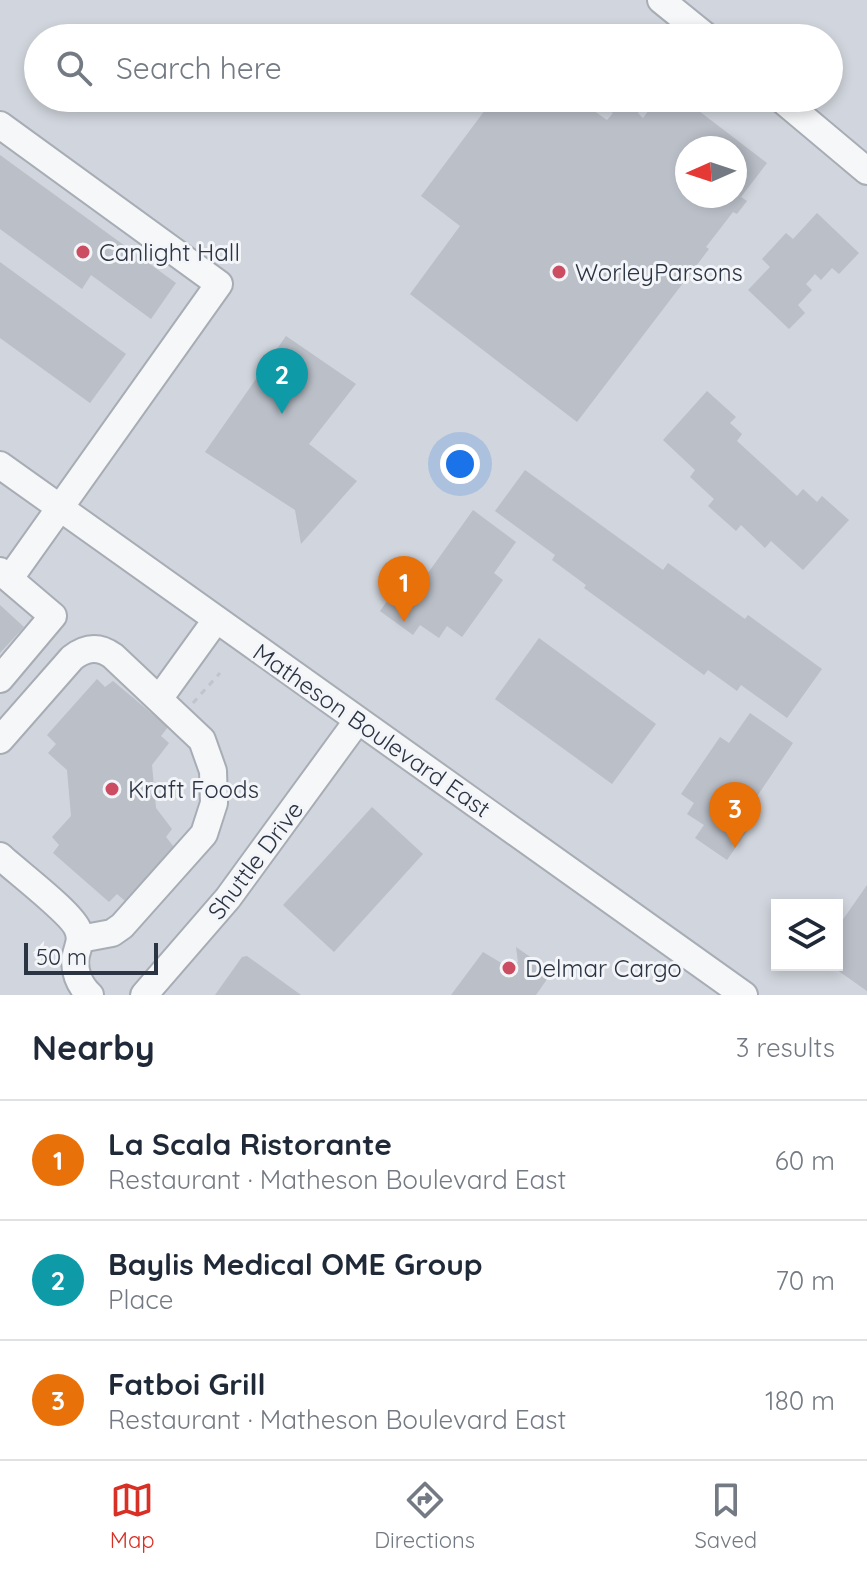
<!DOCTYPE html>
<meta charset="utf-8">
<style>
:root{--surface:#fff;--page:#f2f2f3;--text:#1f2937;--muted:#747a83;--line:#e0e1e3;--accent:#d93025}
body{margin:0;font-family:Quicksand,sans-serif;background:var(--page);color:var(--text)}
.controls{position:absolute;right:24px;bottom:24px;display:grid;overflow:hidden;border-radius:0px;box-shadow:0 4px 12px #0003}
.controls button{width:72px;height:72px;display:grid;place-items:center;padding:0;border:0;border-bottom:2px solid var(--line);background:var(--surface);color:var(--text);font:40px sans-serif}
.compass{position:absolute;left:675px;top:136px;width:72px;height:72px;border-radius:50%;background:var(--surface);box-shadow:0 4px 12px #0003;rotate:267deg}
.scale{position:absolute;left:24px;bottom:20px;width:134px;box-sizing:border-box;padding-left:8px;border:4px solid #2b3443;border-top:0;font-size:22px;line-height:28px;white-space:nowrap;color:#2b3443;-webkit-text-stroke:6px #f3f5f8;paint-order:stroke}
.you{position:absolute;left:460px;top:464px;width:28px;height:28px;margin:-20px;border:6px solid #fff;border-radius:50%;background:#1a73e8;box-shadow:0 0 0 12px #1a73e833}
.badge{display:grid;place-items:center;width:52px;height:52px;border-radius:50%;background:var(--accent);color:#fff;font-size:26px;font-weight:700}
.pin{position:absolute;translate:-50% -66px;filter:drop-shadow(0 2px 4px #0008)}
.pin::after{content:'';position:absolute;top:42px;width:28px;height:24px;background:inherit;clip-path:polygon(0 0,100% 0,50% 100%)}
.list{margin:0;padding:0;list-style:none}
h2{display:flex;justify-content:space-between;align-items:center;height:104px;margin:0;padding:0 32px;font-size:34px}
h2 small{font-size:26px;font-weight:400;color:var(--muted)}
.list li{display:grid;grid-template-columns:52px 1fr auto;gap:24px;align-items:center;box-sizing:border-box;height:120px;padding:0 32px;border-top:2px solid var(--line)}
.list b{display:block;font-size:30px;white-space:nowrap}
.list p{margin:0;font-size:26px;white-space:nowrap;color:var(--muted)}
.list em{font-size:26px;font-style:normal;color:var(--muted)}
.icon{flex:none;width:44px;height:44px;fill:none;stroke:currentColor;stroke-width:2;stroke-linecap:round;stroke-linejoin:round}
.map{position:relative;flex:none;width:867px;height:995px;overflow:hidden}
.search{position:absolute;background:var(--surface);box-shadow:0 4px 12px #0003;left:24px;right:24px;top:24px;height:88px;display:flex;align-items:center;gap:20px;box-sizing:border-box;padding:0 28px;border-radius:44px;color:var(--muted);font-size:30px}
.sheet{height:464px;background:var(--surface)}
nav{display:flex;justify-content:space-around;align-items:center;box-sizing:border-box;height:112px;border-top:2px solid var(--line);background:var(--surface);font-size:22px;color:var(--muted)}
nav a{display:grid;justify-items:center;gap:4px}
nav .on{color:var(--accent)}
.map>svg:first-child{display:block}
</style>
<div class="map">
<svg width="867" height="995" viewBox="0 0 867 995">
<rect width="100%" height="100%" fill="#e3e6eb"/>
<path fill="#d1d5dd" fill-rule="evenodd" d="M0,0H867V995H0ZM38,38H829V98H38ZM687,148H735V196H687ZM777,905H837V965H777Z"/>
<path fill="#babfc8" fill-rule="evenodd" d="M494,98H539L552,109L559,98H576L607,120L613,113L606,109L643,107L638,113L643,118L658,98H682L767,163L741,197L747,201L737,214L733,212L706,247L709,249L577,422L410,294L460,226L421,196ZM687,148H735V196H687Z
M0,155L176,283L151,319L91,275L82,289L0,229Z
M817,213L859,253L839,274L832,268L821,280L815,274L806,284L812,290L798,305L805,313L789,329L748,290L770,267L762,259L786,233L793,239Z
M0,262L126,354L90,403L0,338Z
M286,336L356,384L309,444L357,481L301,544L295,510L205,452Z
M707,391L736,417L730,423L742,434L737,441L772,473L797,496L803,489L817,502L822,496L849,520L803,570L771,541L765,548L741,525L736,531L708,506L714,499L690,477L695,470L663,440Z
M525,470L663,570L668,563L745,619L748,615L822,669L787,718L741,685L737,691L708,670L704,675L584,588L586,585L552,560L555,555L495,511Z
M473,510L516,542L494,573L503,580L462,637L447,626L439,638L420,625L413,635L380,611L404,577L418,587Z
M0,605L24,627L0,653Z
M539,638L656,724L612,784L495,699Z
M97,679L105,687L113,681L168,727L161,736L169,743L152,765L156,808L172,829L166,837L174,847L125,901L117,894L109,902L53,853L59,845L52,837L71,816L67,770L48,753L56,744L47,735Z
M750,713L793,743L743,817L752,824L727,860L695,838L704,825L687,814L694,803L681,794L720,737L729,743Z
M372,807L423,854L334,952L283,905Z
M867,885V991L830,965H837V928Z
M516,947L552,972L536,995H451L483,952L503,964L518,962Z
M247,956L301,995H215L242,957Z"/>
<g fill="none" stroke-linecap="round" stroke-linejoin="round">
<g stroke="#a8adb5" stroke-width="30">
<path id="minor" d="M661,0L708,38
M780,98L867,171
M0,125L219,284L10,578
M0,465L744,995
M0,571L53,616L0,679
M159,699L216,620
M0,740L72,658C86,647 99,646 113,656L202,740L213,771L214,803L204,834L122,926L112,933L80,939
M0,856C16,871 73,914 78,930C82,940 78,946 76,955C73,970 79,985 90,995
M144,995L228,898L358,720"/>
</g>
<path stroke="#c1c4ca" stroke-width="3" stroke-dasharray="6 6" stroke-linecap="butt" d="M193,703L220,673"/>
<use href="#minor" stroke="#f6f7f9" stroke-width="26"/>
</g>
<g fill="#cc4c61" stroke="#f3f5f8" stroke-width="3">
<circle cx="83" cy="252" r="8"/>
<circle cx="559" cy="272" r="8"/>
<circle cx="112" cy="789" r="8"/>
<circle cx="509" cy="968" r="8"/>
</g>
<g text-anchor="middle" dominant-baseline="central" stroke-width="6" stroke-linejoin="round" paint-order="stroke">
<g font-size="24" fill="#2b3443" stroke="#f3f5f8" text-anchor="start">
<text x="99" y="252">Canlight Hall</text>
<text x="575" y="272">WorleyParsons</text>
<text x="128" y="789">Kraft Foods</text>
<text x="525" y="968">Delmar Cargo</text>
</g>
<g font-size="24" fill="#2b3443" stroke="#f3f5f8">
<text transform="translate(372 730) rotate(35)">Matheson Boulevard East</text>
<text transform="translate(255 860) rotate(-53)">Shuttle Drive</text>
</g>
</g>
</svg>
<div class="controls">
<button><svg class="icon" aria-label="layers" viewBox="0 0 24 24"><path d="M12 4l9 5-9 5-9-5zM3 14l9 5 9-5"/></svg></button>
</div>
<svg class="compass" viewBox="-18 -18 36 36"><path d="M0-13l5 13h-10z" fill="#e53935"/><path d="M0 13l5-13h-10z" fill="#747a83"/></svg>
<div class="scale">50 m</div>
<div class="you"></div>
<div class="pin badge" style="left:404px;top:622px;background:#e8710a">1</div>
<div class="pin badge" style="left:282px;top:414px;background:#0f9aa8">2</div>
<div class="pin badge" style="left:735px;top:848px;background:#e8710a">3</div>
<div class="search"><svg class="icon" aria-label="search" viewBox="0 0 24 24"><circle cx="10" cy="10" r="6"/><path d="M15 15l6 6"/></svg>Search here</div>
</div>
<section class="sheet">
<h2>Nearby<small>3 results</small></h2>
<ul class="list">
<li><span class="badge" style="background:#e8710a">1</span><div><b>La Scala Ristorante</b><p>Restaurant · Matheson Boulevard East</p></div><em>60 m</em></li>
<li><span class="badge" style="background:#0f9aa8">2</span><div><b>Baylis Medical OME Group</b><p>Place</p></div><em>70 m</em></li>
<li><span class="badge" style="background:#e8710a">3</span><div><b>Fatboi Grill</b><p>Restaurant · Matheson Boulevard East</p></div><em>180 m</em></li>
</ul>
</section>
<nav>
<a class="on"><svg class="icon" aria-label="map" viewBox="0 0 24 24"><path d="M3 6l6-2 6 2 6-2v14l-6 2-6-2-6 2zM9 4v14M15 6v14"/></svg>Map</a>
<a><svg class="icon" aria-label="directions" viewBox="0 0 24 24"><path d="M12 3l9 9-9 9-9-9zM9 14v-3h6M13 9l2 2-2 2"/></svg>Directions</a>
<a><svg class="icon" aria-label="saved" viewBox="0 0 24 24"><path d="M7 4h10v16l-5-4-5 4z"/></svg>Saved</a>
</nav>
